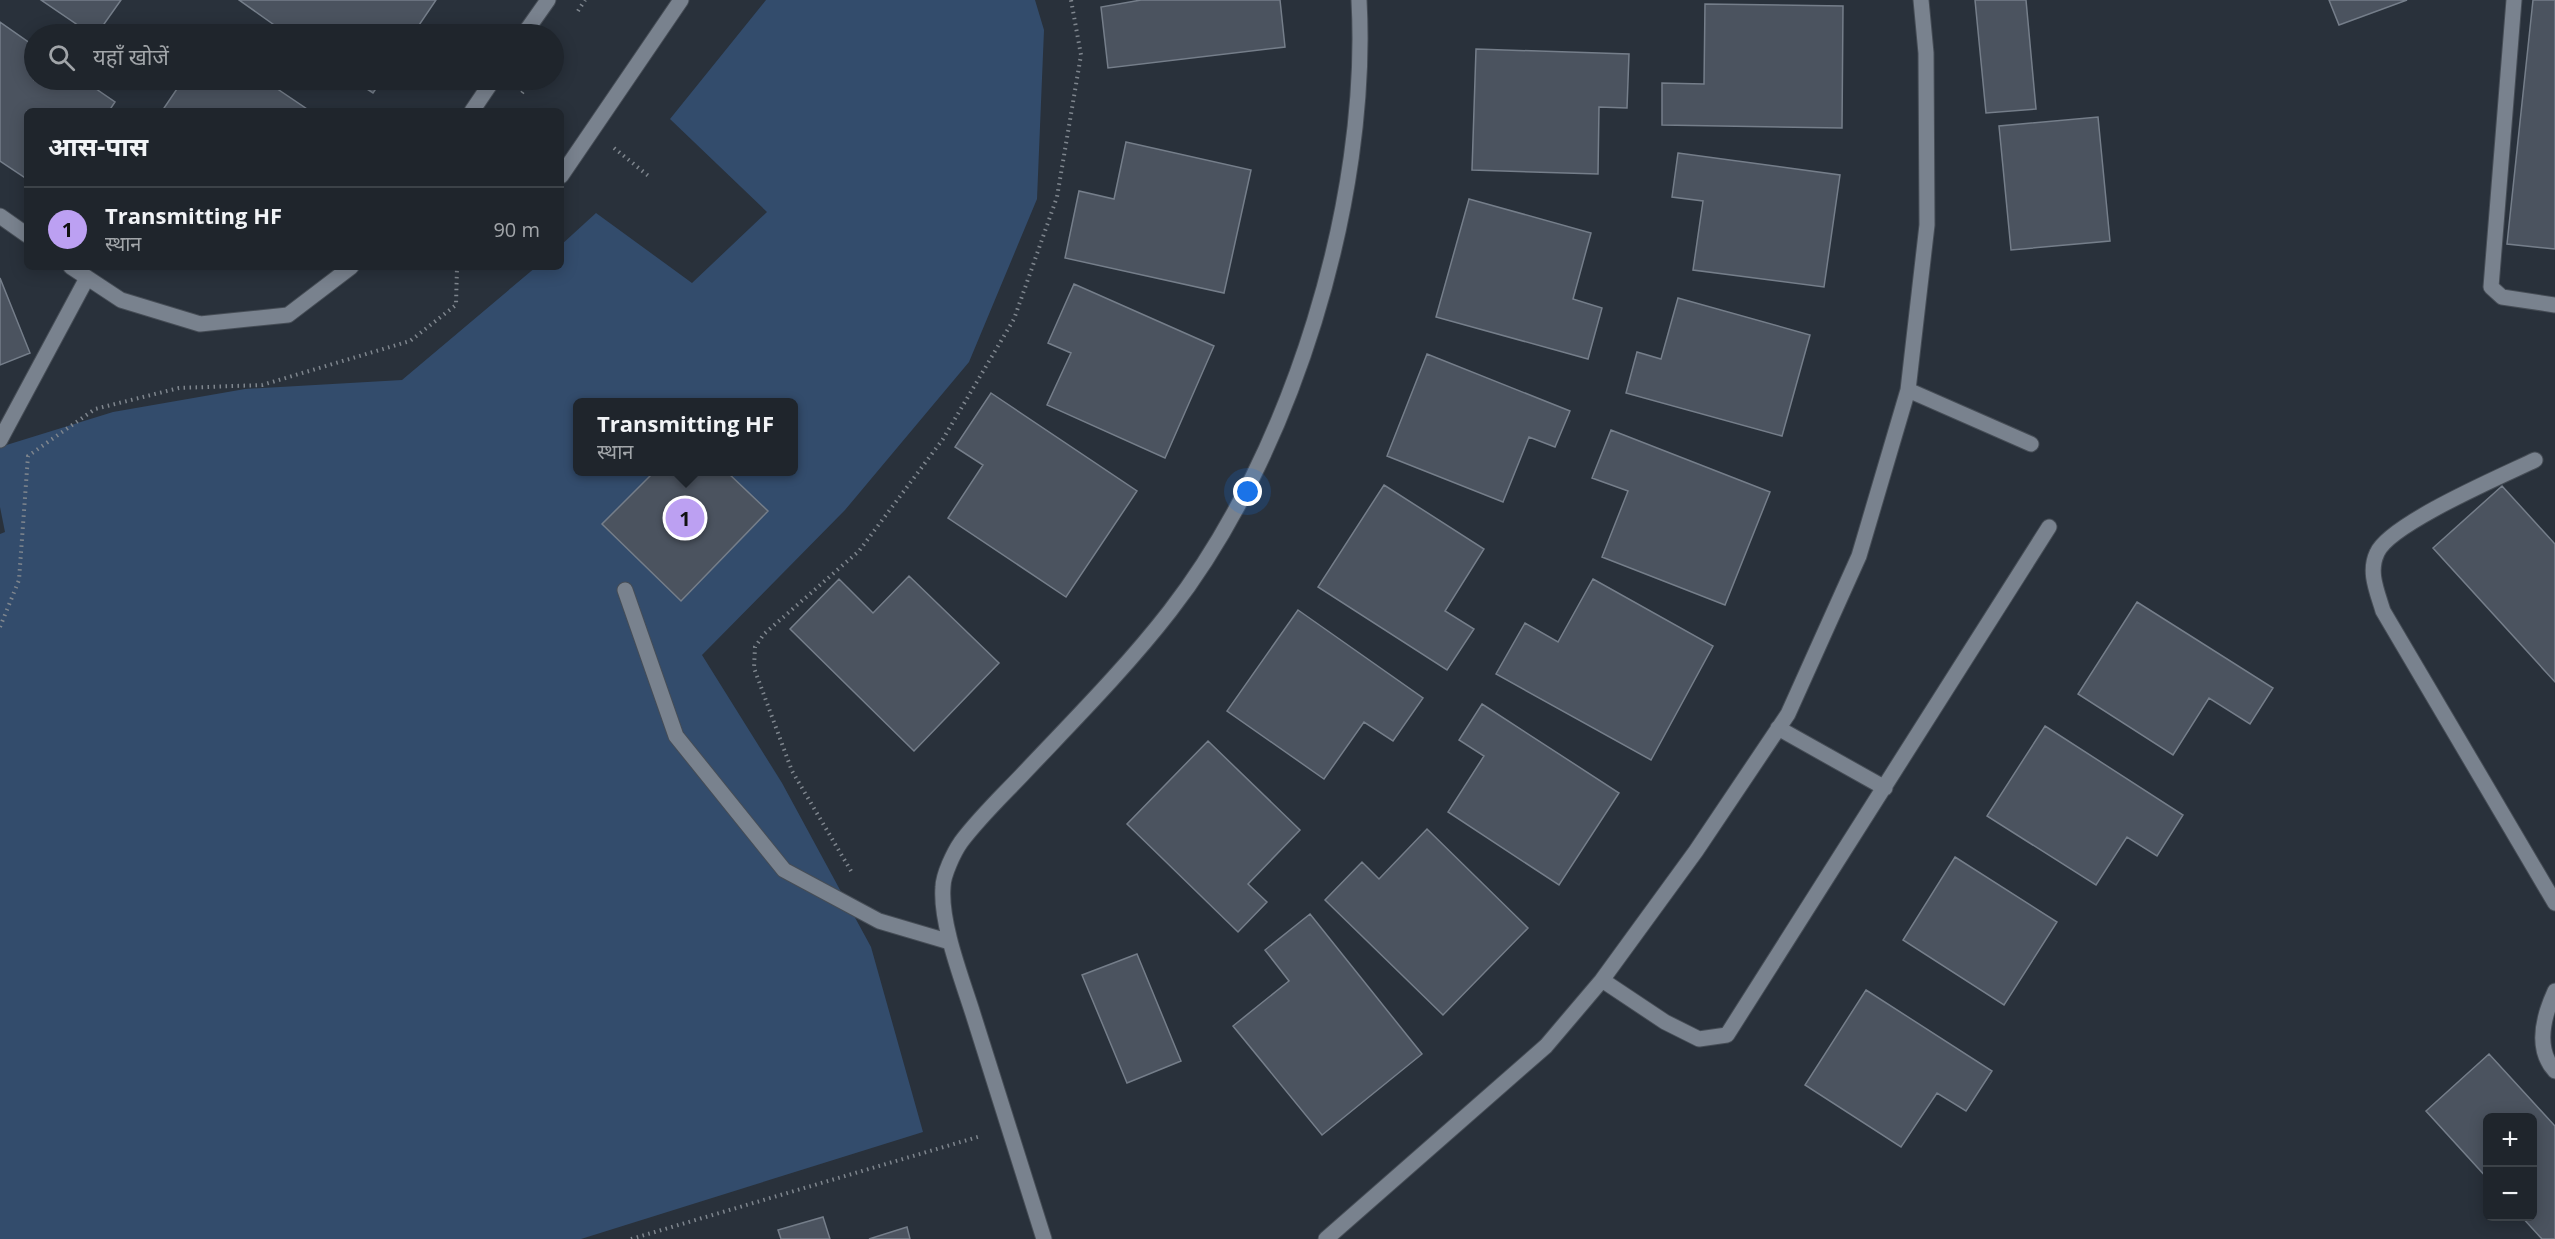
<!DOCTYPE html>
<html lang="hi">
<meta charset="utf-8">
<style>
:root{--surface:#1f252c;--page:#272d34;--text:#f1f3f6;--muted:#a1a5a9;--line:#3c4248;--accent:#bca0f2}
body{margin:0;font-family:"Open Sans","Noto Sans Devanagari",sans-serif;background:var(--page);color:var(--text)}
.controls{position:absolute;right:18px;bottom:18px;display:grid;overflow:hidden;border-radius:9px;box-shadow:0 3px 15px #0003}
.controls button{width:54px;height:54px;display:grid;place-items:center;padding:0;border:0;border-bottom:2px solid var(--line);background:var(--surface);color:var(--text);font:30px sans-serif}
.you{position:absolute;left:1248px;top:492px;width:21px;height:21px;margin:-15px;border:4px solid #fff;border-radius:50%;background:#1a73e8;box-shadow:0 0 0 9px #1a73e833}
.badge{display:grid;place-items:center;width:39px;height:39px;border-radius:50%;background:var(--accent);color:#111;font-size:20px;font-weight:700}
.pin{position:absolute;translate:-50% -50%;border:3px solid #fff;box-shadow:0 2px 6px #0006}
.popup{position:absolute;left:573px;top:398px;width:225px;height:78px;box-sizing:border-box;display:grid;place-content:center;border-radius:9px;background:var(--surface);filter:drop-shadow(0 2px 4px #0005);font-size:20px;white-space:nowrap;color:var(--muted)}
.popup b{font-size:22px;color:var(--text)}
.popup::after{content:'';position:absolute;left:50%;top:100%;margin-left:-12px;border:12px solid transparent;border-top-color:var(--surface)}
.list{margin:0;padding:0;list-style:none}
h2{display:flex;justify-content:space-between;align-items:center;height:78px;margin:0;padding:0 24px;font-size:26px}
h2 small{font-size:20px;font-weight:400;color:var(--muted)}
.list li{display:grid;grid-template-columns:39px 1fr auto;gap:18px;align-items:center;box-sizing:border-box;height:84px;padding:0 24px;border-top:2px solid var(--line)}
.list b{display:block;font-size:22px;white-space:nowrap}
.list p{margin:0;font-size:20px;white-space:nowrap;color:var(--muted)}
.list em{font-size:20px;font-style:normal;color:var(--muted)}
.icon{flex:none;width:33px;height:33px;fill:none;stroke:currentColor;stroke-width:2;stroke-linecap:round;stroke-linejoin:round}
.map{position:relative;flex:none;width:2555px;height:1239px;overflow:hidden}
.search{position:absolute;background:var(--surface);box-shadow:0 3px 15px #0003;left:24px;top:24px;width:540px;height:66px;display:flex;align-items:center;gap:15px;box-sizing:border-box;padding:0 21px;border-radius:33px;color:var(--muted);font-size:22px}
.panel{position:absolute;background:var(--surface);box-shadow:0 3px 15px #0003;left:24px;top:108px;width:540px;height:162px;border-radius:9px}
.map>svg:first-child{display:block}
</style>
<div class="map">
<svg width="2555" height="1239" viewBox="0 0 2555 1239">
<rect width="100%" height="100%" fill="#29313b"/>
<path fill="#334c6c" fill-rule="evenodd" d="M766,0H1035L1044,30L1037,199L969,362L845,510L702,655L782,783L871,947L923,1132L581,1239H0V534L5,532L0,507V447L113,412L245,389L402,380L536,267H561V245L596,213L692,283L767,212L670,119ZM577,402H793V472H577Z"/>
<path fill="#4b535f" stroke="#757e8a" stroke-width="1.5" d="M41,0H121L97,34H91Z
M239,0H436L413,34H287Z
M1141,0H1280L1285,47L1108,68L1101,7Z
M1975,0H2026L2036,109L1986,113Z
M2329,0H2407L2339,25Z
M2533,0H2555V249L2507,244Z
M1705,4L1843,6L1842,128L1662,125V83L1704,84Z
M0,22L34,46V80H83L115,102L109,111H27V179L0,161Z
M1476,49L1629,54L1627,108L1599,107L1598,174L1472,170Z
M183,80H264L310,111H162Z
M353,80H382L373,93Z
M2098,117L2110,241L2011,250L1999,126Z
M1126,142L1251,170L1224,293L1065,258L1079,191L1114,199Z
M1678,153L1840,175L1824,287L1693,270L1703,201L1672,197Z
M1469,199L1591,233L1573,299L1602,308L1588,359L1436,317Z
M0,278L30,353L0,365Z
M1074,284L1214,346L1165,458L1047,405L1071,353L1048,343Z
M1678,298L1810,335L1782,436L1626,393L1637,352L1661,359Z
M1427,354L1570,411L1555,447L1529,437L1503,502L1387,456Z
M991,393L1137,491L1066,597L948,518L983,465L955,447Z
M1611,430L1770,492L1725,605L1602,557L1628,491L1592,478Z
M654,472H727L768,511L681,601L602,524Z
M1384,485L1484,549L1445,611L1474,629L1447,670L1318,587Z
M2502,486L2555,544V682L2433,548Z
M909,576L999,663L914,751L790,629L839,579L873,613Z
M1593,579L1713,646L1651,760L1496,674L1525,623L1558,642Z
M2137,602L2273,688L2250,724L2209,698L2173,755L2078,694Z
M1298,610L1423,698L1393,741L1364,722L1324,779L1227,711Z
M1482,704L1619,793L1559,885L1448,812L1484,756L1459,740Z
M2045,726L2183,815L2157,856L2127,837L2096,885L1987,816Z
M1208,741L1300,830L1248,884L1267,902L1238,932L1127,824Z
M1427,829L1528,928L1443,1015L1325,900L1362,862L1379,879Z
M1955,857L2057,922L2004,1005L1903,940Z
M1310,914L1422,1054L1322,1135L1233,1026L1289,981L1265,950Z
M1137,954L1181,1061L1127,1083L1082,975Z
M1866,990L1992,1071L1966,1111L1937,1093L1901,1147L1805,1085Z
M2489,1054L2555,1126V1239H2542L2521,1216H2532V1118H2488V1179L2426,1111Z
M823,1217L830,1239H781L778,1230Z
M907,1227L910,1239H869Z"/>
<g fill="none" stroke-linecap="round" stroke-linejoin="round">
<g stroke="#464d56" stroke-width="17">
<path id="minor" d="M2514,0L2491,287L2502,297L2555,305
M524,34L548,0
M472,111L493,80
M561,176L681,0
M0,216L27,235
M71,267L121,300L200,324L288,315L351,267
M1908,390L2031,444
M0,440L87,278
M2535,460C2504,475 2389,524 2377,553C2368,572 2377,591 2383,611L2555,903
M625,590L676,736L784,870L879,921L950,942
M1778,728L1885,788
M1602,980L1665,1022L1699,1039L1727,1035L2049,527
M2555,991C2544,1015 2534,1048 2555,1071
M1044,1239C1020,1164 997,1089 973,1014C962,979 940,923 943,887C943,875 954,852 961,842C979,818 1001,797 1022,775C1072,722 1125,669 1170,611C1292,454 1370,199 1359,0
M1326,1239L1546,1046L1602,980L1696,851L1788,714L1859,556L1908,390L1927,225L1926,53L1921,0"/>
</g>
<path stroke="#7f868e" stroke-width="4" stroke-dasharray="1.5 4.5" stroke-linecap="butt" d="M578,11L585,0
M522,93L531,80
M614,148L651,178
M0,627L19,580L28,456L95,409L179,388L262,385L410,341L456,305L457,267
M851,871L792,771L754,668L755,647L764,634L859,551L943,439L1014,319L1057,197L1081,55L1071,0
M631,1239L981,1136"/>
<use href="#minor" stroke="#79828e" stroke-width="15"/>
</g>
</svg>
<div class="controls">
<button>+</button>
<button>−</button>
</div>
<div class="you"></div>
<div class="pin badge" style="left:685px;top:518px">1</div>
<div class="popup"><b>Transmitting HF</b>स्थान</div>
<div class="search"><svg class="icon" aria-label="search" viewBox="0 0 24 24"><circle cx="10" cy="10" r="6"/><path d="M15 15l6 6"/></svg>यहाँ खोजें</div>
<section class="panel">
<h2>आस-पास<small></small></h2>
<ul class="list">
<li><span class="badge">1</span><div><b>Transmitting HF</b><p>स्थान</p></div><em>90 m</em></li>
</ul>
</section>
</div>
